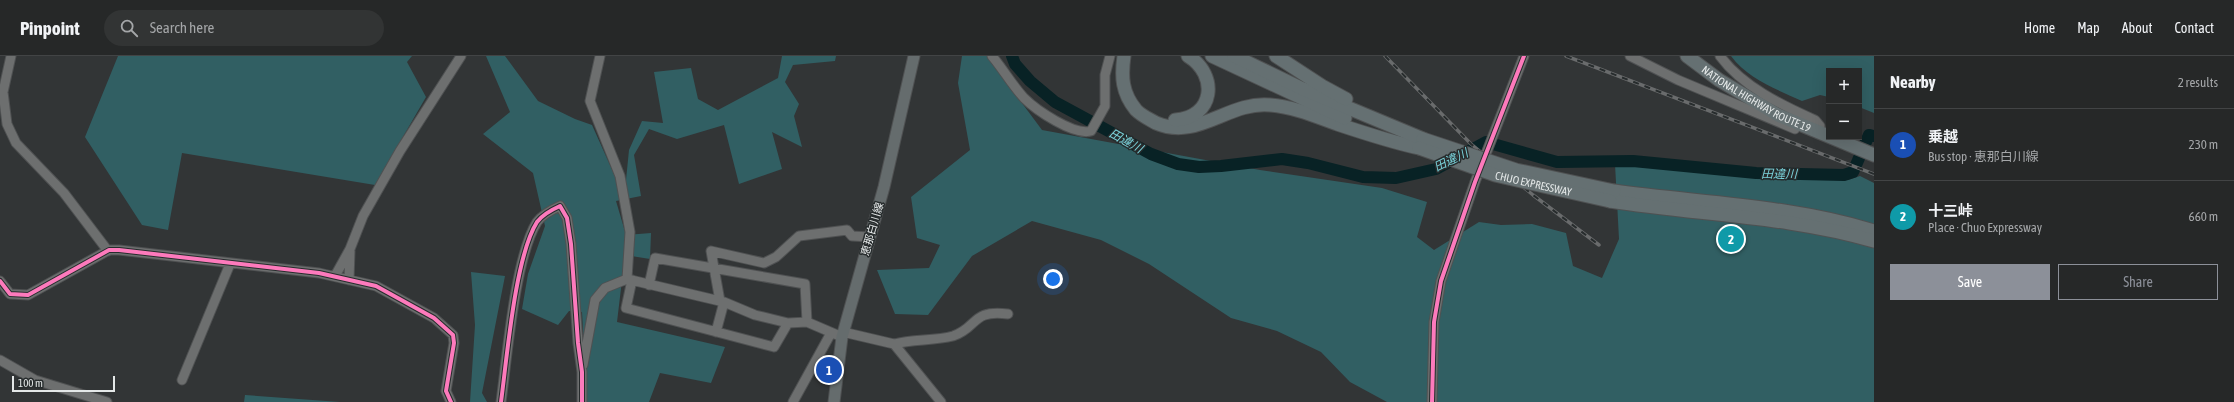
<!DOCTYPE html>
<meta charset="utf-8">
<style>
:root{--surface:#262828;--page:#323434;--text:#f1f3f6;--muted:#a4a6a8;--line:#424445;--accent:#8c9099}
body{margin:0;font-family:"Asap Condensed","Noto Sans JP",sans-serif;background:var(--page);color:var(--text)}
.controls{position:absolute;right:12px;top:12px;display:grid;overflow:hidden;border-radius:0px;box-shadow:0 4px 16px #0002}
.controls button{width:36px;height:36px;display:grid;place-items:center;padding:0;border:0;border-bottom:1px solid var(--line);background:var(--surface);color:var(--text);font:20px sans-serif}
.scale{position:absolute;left:12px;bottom:10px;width:103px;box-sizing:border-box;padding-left:4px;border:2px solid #e4e8e8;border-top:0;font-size:11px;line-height:14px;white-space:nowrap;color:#e4e8e8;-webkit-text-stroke:3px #272c2d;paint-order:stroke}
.you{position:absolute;left:1053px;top:223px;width:14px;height:14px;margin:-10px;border:3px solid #fff;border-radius:50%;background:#1a73e8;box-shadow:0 0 0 6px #1a73e833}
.badge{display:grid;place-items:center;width:26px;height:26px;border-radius:50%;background:var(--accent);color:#fff;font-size:13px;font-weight:700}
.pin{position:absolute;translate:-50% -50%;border:2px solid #fff;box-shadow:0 1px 4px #0006}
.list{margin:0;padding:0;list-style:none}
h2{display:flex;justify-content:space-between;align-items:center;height:52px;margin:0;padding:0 16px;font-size:17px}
h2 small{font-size:13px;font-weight:400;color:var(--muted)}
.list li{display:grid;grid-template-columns:26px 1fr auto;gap:12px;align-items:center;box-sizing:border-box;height:72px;padding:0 16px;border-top:1px solid var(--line)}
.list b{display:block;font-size:15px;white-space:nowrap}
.list p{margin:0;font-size:13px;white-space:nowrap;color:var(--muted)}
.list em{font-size:13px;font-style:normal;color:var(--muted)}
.actions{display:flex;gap:8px;padding:12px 16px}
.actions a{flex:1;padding:9px 0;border:1px solid var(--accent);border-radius:0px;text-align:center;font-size:14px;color:var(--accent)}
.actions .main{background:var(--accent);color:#fff}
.icon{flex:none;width:22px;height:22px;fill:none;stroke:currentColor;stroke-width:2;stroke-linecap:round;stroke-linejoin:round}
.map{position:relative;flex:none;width:1874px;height:346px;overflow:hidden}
header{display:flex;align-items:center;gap:24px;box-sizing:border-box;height:56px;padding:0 20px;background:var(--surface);border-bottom:1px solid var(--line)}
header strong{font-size:19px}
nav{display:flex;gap:22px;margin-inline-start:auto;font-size:14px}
.search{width:280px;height:36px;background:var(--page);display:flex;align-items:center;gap:10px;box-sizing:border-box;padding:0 14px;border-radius:22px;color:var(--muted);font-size:15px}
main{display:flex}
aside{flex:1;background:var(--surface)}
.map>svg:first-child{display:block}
</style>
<header>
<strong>Pinpoint</strong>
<div class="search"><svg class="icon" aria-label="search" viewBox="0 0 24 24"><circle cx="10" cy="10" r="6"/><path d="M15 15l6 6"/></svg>Search here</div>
<nav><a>Home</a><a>Map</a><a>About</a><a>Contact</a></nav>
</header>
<main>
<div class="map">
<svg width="1874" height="346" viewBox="0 0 1874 346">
<rect width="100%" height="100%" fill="#323536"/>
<path fill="#315f63" d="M118,0H412L407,6L426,41L375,129L182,97L168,174L142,169L85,81Z
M486,0H505L538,45L575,63L592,69L614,118L626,124L629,94L642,65L663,67L654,16L691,12L698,43L718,54L778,22L782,0H836L835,5L793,9L785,26L799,48L794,60L802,91L772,76L782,113L739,128L724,69L677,83L649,73L634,99L641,140L616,145L626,179L651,177L650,203L625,199L617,266L725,291L711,327L660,317L649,346H587L582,256L569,255L558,269L522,253L528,218L545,170L533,117L483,78L510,56Z
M962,0H987L1042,74L1260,114L1382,132L1427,146L1417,181L1434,194L1479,166L1501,169L1532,168L1566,177L1573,210L1602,222L1619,183L1615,108L1757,122L1848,124L1860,120L1874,127V346H1387L1350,326L1321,296L1277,275L1231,262L1149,208L1101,184L1032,165L972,200L928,259L895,258L877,214L929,212L940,189L917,182L911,141L970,94L958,27Z
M1731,0H1874V57L1859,51V15H1829V41L1820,39L1802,45C1776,33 1748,23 1731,0Z
M471,216L505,220L482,337L487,346H470L475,269Z
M245,339L340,346H244Z"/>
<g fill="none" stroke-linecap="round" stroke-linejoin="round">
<path stroke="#082225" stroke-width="12" d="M1012,0L1015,8L1030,25L1055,46L1151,98L1178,108L1199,111L1221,110L1282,103L1308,107L1363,121L1396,122L1436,113L1486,86L1557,106L1633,105L1756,117L1844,119L1853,116L1869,79L1874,80"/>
<g stroke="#4f5152" stroke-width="11">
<path id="minor" d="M11,0L3,36L7,68L16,87L64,137L108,195
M600,0L590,45L620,120L630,176L627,223
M992,0C1003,13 1012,29 1024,42C1036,54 1074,80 1091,75L1105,50V19L1110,0
M1630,0L1678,24L1795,73
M1720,0C1742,30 1781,49 1815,64L1820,70
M335,220L350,193L363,160L400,95L461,0
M349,224L350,195
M632,224L626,252L774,291L788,267
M0,225L10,238L28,239L109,194H119L319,217L376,230L434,262L453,279L454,287L446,335L451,346
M649,229L655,202L805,228L807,266
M720,245L711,195L764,207L776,201L799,180L847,174L852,180L870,181
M716,276L724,246
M843,276L894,288L941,346
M894,288C913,283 934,285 953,280C978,272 971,253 1008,258
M0,304L35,324L107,346
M583,309L595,244L605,232L627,223L724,246L755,259L788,267L807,266L842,281
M182,324L230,208
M501,346C507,302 515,201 537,166C543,158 551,154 560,150L567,162L571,188L578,287L582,316V346
M793,346L831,277
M1432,346L1434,266L1441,225L1475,126L1524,0"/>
</g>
<g stroke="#4f5152" stroke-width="13">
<path id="major" d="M834,346L842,281L884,131L914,0"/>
</g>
<g stroke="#4f5152" stroke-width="15">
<g id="highway">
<path d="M1124,0C1121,21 1122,37 1136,54C1142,60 1149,63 1156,67C1198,85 1228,45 1270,49C1294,51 1315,60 1337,68C1364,77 1391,86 1419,92"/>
<path d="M1212,0L1345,62"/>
<path d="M1234,0L1303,33L1423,83"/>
<path d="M1276,0L1322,30L1346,43"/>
<path id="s1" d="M1687,0L1719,24L1778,59L1874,99"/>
<path d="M1175,64C1214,62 1219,19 1188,0"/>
<path d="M1614,135C1700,147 1790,149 1874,175"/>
<path d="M1610,145C1698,159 1789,160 1874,185"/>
</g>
</g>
<use href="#minor" stroke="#6d6f6f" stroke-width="9"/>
<use href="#major" stroke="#656c6d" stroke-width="11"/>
<use href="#highway" stroke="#657072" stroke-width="13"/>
<g stroke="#696b6c" stroke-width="3.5">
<path id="rail" d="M1385,0L1471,88L1533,139L1599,189
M1566,0L1874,118"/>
</g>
<use href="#rail" stroke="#272c2d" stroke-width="2" stroke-dasharray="6" stroke-linecap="butt"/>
<g stroke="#4f5152" stroke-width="15" stroke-linecap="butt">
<g id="highway-bridge">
<path d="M1423,83L1516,114L1614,135"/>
<path id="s2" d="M1419,92L1495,119L1610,145"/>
</g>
</g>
<use href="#highway-bridge" stroke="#657072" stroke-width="13"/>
<g stroke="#272c2d" stroke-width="6">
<path id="cycleway" d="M0,225L10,238L28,239L109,194H119L319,217L376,230L434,262L453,279L454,287L446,335L451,346
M501,346C507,302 515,201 537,166C543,158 551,154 560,150L567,162L571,188L578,287L582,316V346
M1432,346L1434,266L1441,225L1475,126L1524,0"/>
</g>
<use href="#cycleway" stroke="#fd7abc" stroke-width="4"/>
</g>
<g text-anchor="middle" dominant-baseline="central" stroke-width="3" stroke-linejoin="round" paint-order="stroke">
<g font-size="11" fill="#e4e8e8" stroke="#272c2d">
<text stroke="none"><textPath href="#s1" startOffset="82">NATIONAL HIGHWAY ROUTE 19</textPath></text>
<text stroke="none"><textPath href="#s2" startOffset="120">CHUO EXPRESSWAY</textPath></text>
<text transform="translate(872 173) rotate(-74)">恵那白川線</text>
</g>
<g font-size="12" font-style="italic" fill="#7ad3db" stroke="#272c2d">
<text transform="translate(1126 85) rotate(29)">田違川</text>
<text transform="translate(1451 104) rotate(-26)">田違川</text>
<text transform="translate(1779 118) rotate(1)">田違川</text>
</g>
</g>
</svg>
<div class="controls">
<button>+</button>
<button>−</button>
</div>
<div class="scale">100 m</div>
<div class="you"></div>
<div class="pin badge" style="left:829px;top:314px;background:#1a4fb4">1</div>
<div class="pin badge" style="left:1731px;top:183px;background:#0f9aa8">2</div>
</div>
<aside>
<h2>Nearby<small>2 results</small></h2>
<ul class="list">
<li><span class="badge" style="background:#1a4fb4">1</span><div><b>乗越</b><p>Bus stop · 恵那白川線</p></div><em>230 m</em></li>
<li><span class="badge" style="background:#0f9aa8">2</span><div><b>十三峠</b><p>Place · Chuo Expressway</p></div><em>660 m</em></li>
</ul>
<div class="actions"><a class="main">Save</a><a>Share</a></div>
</aside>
</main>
